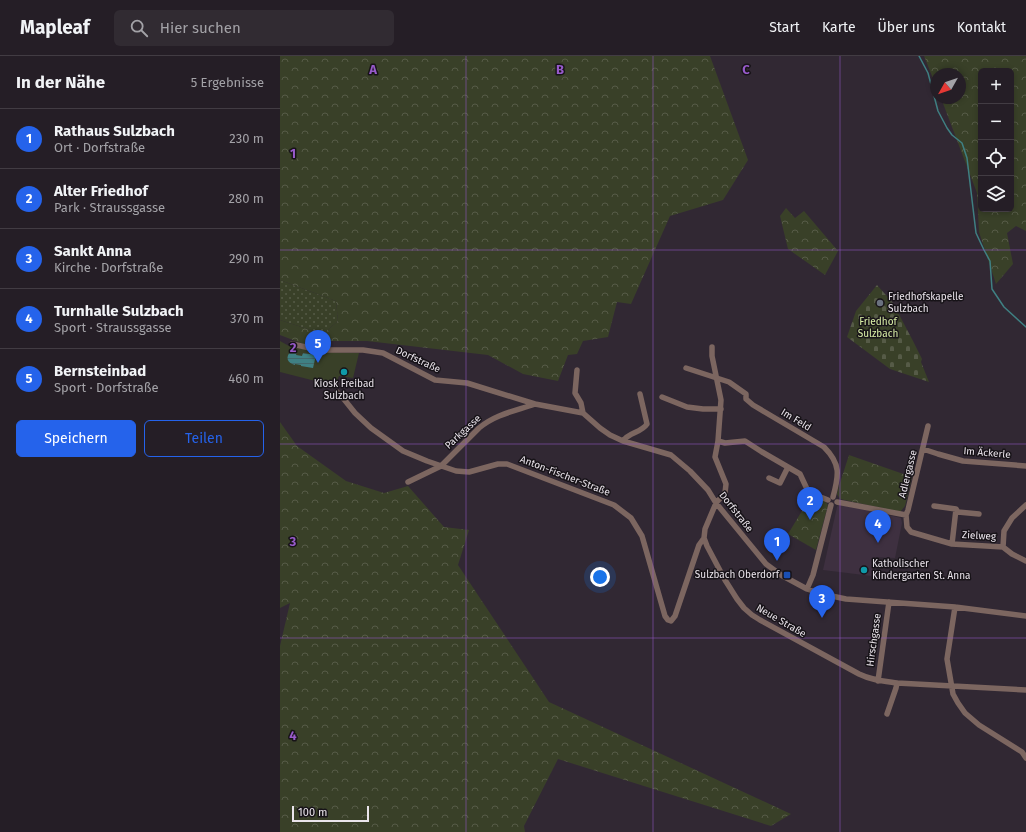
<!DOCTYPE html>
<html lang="de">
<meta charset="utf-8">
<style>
:root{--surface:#251e26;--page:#312b32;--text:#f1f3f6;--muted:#a3a2a7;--line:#423c43;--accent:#2563eb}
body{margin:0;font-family:"Fira Sans",sans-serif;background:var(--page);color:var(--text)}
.controls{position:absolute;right:12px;top:12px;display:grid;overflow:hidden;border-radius:6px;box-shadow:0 2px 6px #0003}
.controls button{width:36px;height:36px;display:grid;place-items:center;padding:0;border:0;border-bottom:1px solid var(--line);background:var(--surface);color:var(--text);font:20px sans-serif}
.compass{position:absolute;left:650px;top:12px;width:36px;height:36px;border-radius:50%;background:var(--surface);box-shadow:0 2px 6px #0003;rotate:230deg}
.scale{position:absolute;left:12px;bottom:10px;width:77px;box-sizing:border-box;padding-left:4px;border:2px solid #eae4eb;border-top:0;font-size:11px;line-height:14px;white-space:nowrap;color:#eae4eb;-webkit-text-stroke:3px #171318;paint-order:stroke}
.you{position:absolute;left:320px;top:521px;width:14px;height:14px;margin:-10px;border:3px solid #fff;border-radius:50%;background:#1a73e8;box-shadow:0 0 0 6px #1a73e833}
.badge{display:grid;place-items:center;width:26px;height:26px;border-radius:50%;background:var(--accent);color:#fff;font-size:13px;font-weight:700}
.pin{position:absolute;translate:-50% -33px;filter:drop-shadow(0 1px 2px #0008)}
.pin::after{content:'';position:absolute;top:21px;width:14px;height:12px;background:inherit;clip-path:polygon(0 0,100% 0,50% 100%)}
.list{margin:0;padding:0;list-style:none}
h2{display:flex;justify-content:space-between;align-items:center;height:52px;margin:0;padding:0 16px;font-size:17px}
h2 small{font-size:13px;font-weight:400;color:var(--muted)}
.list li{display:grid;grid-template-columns:26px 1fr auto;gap:12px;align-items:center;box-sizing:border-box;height:60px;padding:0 16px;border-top:1px solid var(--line)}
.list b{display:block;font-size:15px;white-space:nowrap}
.list p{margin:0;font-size:13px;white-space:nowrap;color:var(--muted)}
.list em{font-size:13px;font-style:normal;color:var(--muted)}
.actions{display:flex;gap:8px;padding:12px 16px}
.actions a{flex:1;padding:9px 0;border:1px solid var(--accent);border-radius:6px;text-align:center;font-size:14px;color:var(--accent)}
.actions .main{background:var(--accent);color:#fff}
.icon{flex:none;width:22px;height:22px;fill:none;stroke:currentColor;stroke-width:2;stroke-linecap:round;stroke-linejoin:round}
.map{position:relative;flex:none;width:746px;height:776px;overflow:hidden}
header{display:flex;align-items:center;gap:24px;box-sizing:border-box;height:56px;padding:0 20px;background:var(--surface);border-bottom:1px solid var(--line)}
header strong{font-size:19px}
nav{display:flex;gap:22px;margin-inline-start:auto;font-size:14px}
.search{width:280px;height:36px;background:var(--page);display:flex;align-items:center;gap:10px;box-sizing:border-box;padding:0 14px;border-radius:6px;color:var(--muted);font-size:15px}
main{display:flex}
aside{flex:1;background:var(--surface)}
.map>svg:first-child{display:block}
</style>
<header>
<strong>Mapleaf</strong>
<div class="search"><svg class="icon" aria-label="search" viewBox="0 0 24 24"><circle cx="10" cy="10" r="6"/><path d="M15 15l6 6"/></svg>Hier suchen</div>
<nav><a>Start</a><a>Karte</a><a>Über uns</a><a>Kontakt</a></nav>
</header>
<main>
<aside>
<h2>In der Nähe<small>5 Ergebnisse</small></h2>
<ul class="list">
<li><span class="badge">1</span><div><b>Rathaus Sulzbach</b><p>Ort · Dorfstraße</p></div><em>230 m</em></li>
<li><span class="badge">2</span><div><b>Alter Friedhof</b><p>Park · Straussgasse</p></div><em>280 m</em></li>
<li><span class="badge">3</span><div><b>Sankt Anna</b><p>Kirche · Dorfstraße</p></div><em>290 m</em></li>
<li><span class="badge">4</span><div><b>Turnhalle Sulzbach</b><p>Sport · Straussgasse</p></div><em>370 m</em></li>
<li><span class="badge">5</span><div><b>Bernsteinbad</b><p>Sport · Dorfstraße</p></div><em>460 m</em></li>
</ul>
<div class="actions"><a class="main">Speichern</a><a>Teilen</a></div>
</aside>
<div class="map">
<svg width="746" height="776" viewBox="0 0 746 776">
<defs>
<pattern id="grass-dots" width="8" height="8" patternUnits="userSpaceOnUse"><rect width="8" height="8" fill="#394028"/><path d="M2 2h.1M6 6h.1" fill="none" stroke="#565b47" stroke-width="1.8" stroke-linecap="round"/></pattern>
<pattern id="forest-crowns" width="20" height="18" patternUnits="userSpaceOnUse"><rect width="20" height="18" fill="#394028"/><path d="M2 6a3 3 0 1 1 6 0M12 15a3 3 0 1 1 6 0" fill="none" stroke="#565b47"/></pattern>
<pattern id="cemetery-stones" width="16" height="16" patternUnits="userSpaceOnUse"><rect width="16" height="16" fill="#394028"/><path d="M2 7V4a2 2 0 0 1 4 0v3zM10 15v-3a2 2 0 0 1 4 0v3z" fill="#565b47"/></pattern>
<pattern id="water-rules" width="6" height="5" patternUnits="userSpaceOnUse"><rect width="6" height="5" fill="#3f8083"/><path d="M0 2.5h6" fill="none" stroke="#42686b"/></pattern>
</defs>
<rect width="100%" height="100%" fill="#312833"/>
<path fill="#3e3040" d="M559,447L621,462L622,467L615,502L594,501L593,513L601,515L600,521L543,514L557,451Z"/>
<path fill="url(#grass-dots)" d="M0,224L56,245L58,265L43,278L0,264Z"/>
<path fill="url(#forest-crowns)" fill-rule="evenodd" d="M0,0H430L468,104L443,144L390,160L351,248L337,246L328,281L303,285L297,298L288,299L278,325L243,318L208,299L87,285H47L26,289L0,279V264L43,278L58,265L56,245L0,224Z
M644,0H746V175L736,170L727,177L733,208L716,228L699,176L697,137L661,42H680V18H656V30ZM701,15H731V153H701Z
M506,152L515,162L524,155L558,195L545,219L508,193L500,160Z
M0,366L17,390L66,425L104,437L128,430L164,471L189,474L178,509L269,646L511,758L491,770L278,703L244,770L245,776H0V590L10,547L0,552Z
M569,399L632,421L625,450L620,456L560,443L557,438L559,430Z
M531,440L546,446L548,449L536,494L508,478Z"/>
<path fill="url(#cemetery-stones)" d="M597,229L613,247L633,285L642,303L641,306L649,326L610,313L567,281L576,255Z"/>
<path fill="#394028" d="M0,285L9,290L43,296L79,297L73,322L59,320L55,330L0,316Z"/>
<path fill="url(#water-rules)" d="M11,295L17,296L16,299L22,300L23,297L36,299L33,312L21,310V309L15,308V309C7,307 5,301 11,295Z"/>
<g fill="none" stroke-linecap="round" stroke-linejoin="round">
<path stroke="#3f8083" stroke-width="1.5" d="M639,0L648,17L658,55L667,72L672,79L682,87L687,102L696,177L704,194L710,205L712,233L724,251L746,271"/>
<path stroke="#7c6660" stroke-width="5.5" d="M12,288L30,292L47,294H83L103,297L155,324L187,327L255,348L303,357L320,372L330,379L343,385L391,399L410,415L428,434L436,447L486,508L501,519L527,533L542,538L566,543L675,551L746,560
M432,291V300L441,344L438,385L435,401L446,428L445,437L436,447L425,473L424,482L427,490L445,524L457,543L464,552L472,559L480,564L579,618C591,624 603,625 617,627L746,634
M406,312L449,326L466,338V343L473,349L544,391C561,408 559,419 553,441
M297,314L295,337L301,347L303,357
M57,336L63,342L75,357L91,372L123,395L147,405L176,415L189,416L218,408H227L334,449L351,462L362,480L385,560L388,564L391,565L395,560L419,489L424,482
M382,341L407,351L423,353H441
M648,370L628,454L626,459L627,471L631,476L672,488L723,491L732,498L746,505
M343,385C349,376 361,377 367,368L360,338
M438,385L445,387L465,385L482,396L520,418L527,433L533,438L548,444
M643,393L658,398L683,405L746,410
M489,422L500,427L508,411
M128,426L161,410L199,372C216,358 235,355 255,348
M557,446L626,459
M654,450L676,453L678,456L699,458
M672,488L676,453
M723,491L724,475L732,462L746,449
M527,533L533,519L551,449
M675,551L667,603L673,638L678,647L685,657L699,669L742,696L746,702
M598,625L609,546
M607,658L616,632L617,627"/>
</g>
<path fill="none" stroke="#975aca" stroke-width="1" stroke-opacity="0.55" d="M186,0V776M373,0V776M560,0V776M0,194H746M0,388H746M0,582H746"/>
<circle fill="#6b7280" stroke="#171318" stroke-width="1.5" cx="600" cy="247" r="4"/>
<g fill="#0f9aa8" stroke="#171318" stroke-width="1.5">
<circle cx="64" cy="316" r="4"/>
<circle cx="584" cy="514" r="4"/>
</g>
<rect fill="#1a4fb4" stroke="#171318" stroke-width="1.5" x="503" y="515" width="8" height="8" rx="2"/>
<g text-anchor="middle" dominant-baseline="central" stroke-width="3" stroke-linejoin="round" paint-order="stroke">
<g font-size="10" fill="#eae4eb" stroke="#171318" text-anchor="start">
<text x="608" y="241">Friedhofskapelle<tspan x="608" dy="12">Sulzbach</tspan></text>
<text x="64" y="328" text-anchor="middle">Kiosk Freibad<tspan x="64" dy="12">Sulzbach</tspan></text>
<text x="592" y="508">Katholischer<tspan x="592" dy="12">Kindergarten St. Anna</tspan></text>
<text x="499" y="519" text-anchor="end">Sulzbach Oberdorf</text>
</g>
<g font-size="10" fill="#daefa7" stroke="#171318">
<text x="598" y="266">Friedhof<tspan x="598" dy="12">Sulzbach</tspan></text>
</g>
<g font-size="10" fill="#eae4eb" stroke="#171318">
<text transform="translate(138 304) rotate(25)">Dorfstraße</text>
<text transform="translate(516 364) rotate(31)">Im Feld</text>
<text transform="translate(183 376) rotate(-43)">Parkgasse</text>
<text transform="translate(707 397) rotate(5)">Im Äckerle</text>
<text transform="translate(628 418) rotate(-76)">Adlergasse</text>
<text transform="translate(285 420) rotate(21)">Anton-Fischer-Straße</text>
<text transform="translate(456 456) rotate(52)">Dorfstraße</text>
<text transform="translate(699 480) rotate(3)">Zielweg</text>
<text transform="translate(501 565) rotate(30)">Neue Straße</text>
<text transform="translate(594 584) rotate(-82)">Hirschgasse</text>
</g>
</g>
<g font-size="13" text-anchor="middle" font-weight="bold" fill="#975aca" stroke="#171318" stroke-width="3" stroke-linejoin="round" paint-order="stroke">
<text x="93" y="18">A</text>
<text x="280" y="18">B</text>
<text x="466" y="18">C</text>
<text x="13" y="102">1</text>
<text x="13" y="296">2</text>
<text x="13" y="490">3</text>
<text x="13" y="684">4</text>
</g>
</svg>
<div class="controls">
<button>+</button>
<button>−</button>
<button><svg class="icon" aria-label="locate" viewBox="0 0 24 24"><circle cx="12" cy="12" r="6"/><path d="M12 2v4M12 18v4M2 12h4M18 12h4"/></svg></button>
<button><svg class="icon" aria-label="layers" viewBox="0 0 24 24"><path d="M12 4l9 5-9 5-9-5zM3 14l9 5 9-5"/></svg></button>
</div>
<svg class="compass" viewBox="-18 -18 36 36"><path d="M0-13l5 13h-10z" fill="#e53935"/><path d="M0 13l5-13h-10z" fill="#a3a2a7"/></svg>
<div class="scale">100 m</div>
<div class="you"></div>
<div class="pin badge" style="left:497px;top:505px">1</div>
<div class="pin badge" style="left:530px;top:464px">2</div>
<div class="pin badge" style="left:542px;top:562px">3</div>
<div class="pin badge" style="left:598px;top:487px">4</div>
<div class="pin badge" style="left:38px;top:307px">5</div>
</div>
</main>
